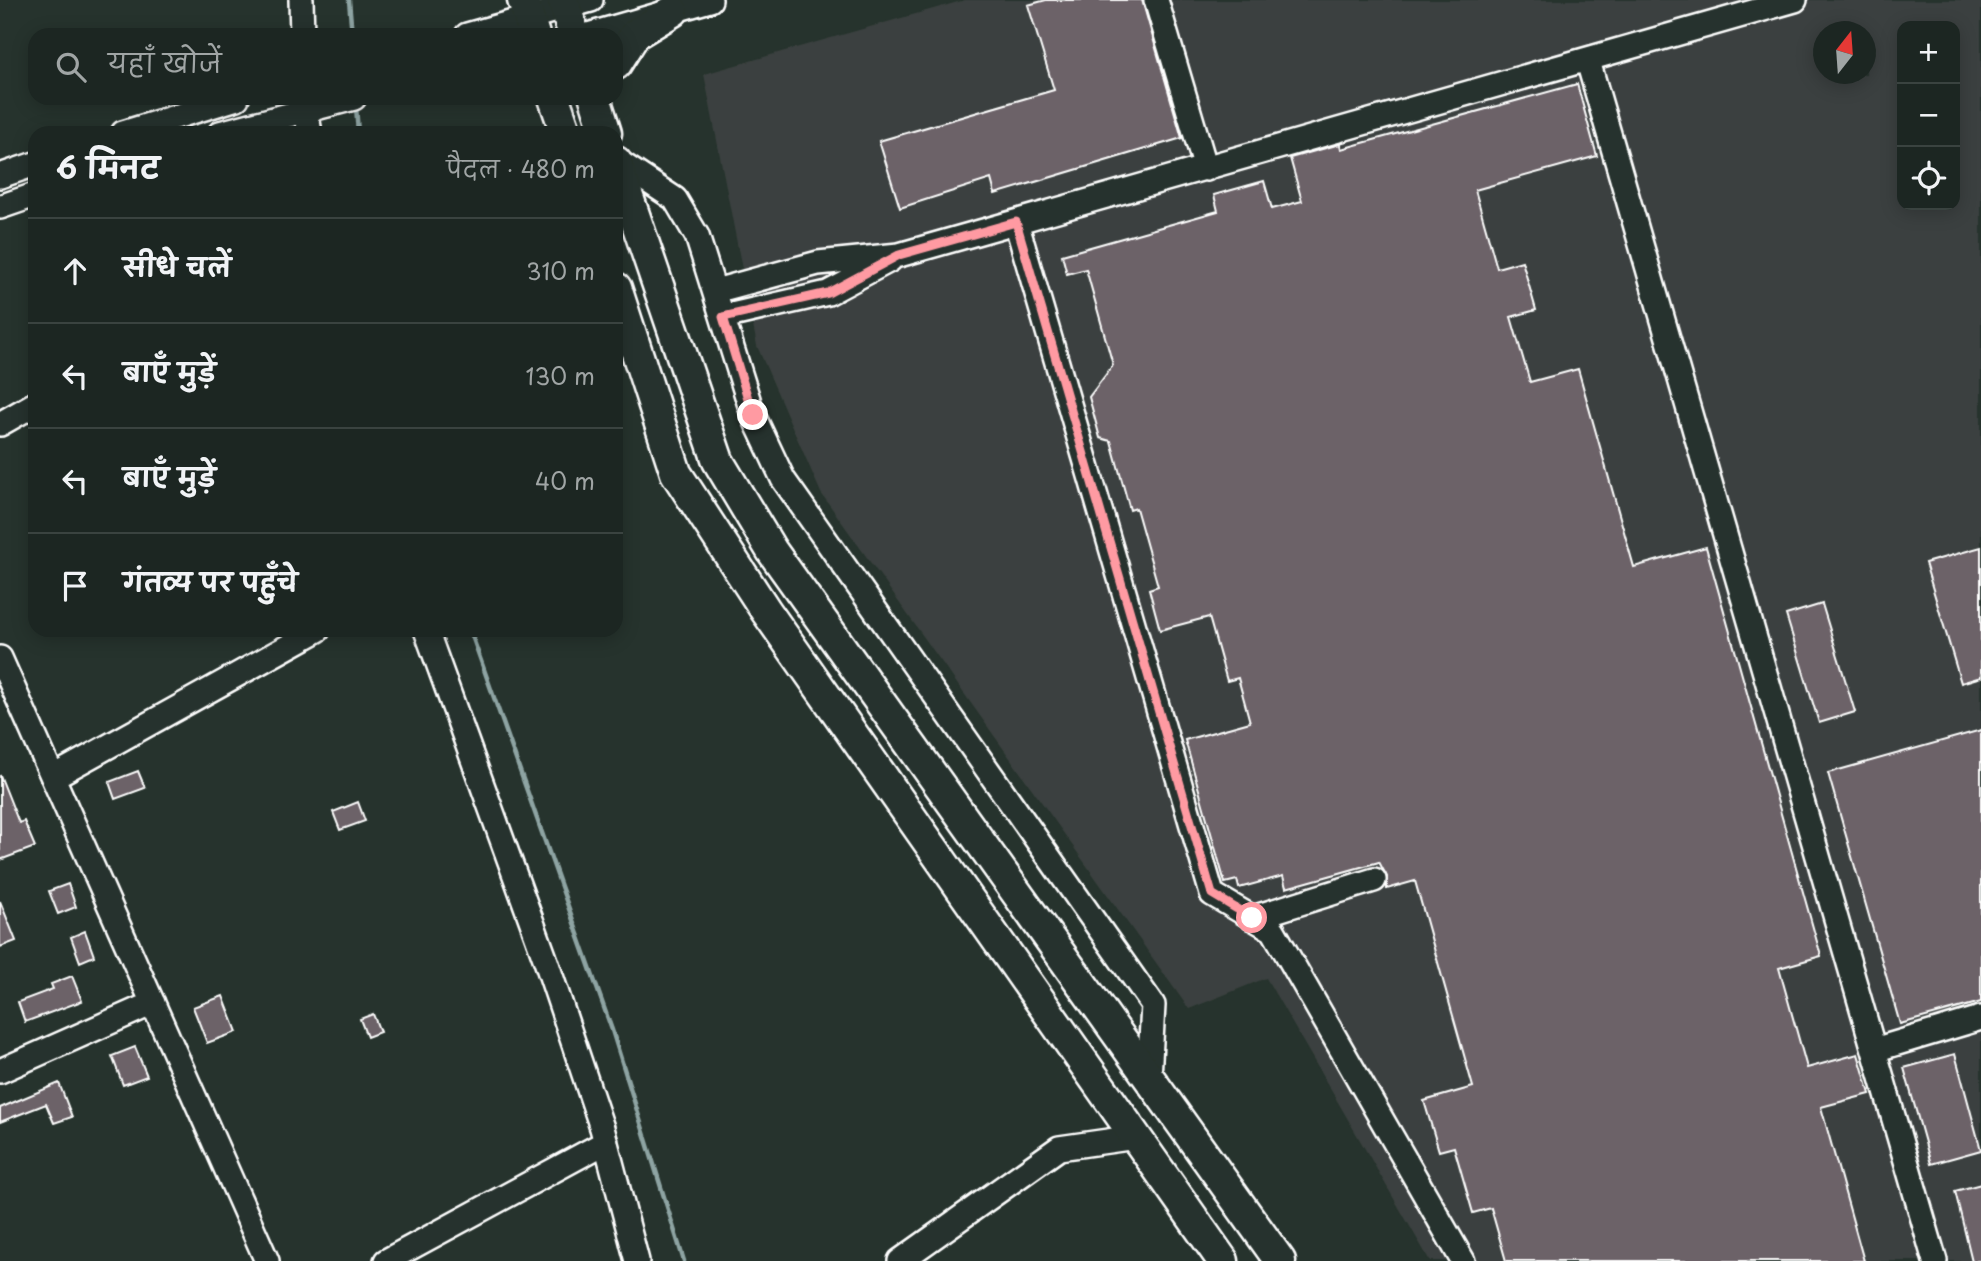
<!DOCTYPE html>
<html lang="hi">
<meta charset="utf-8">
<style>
:root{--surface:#1c2622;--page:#252e2a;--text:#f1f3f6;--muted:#a0a5a5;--line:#3a4340}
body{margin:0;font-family:"Playpen Sans","Playpen Sans Deva",sans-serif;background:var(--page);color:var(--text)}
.controls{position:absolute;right:21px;top:21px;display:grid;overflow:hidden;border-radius:14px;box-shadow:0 4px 18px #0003}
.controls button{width:63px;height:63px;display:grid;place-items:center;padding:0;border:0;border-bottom:2px solid var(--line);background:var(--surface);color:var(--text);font:35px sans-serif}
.compass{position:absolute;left:1813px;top:21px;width:63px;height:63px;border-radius:50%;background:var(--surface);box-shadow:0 4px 18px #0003;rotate:17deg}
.stop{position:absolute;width:21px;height:21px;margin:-16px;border:5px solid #ff9aa2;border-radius:50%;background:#fff}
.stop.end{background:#ff9aa2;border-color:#fff;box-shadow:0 2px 7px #0008}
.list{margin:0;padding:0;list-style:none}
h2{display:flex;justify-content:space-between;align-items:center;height:91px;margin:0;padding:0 28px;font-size:30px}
h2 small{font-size:23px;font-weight:400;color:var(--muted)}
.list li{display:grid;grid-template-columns:46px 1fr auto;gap:21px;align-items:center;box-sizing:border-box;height:105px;padding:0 28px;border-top:2px solid var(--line)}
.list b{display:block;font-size:26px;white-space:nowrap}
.list em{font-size:23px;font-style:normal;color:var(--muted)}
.icon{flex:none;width:38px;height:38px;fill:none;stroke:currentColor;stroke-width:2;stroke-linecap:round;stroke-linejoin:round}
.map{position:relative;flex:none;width:1981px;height:1261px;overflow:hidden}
.search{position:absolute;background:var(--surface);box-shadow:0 4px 18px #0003;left:28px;top:28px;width:595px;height:77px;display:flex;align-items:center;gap:18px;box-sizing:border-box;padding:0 24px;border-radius:21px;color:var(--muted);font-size:26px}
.panel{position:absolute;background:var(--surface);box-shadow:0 4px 18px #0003;left:28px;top:126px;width:595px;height:511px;border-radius:21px}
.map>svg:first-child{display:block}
</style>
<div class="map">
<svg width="1981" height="1261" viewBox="0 0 1981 1261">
<rect width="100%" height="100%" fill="#26332d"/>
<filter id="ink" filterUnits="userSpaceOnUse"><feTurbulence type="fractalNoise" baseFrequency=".0143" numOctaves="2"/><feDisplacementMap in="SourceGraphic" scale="14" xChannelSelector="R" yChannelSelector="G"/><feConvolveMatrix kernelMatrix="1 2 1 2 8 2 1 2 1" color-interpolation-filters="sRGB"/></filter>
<g filter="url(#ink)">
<path fill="#3b413f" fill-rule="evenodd" d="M965,0H1981V1261H1430L1266,978L1189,1009L821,493L757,346L704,74ZM1902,26H1955V205H1902ZM1824,32H1866V74H1824Z"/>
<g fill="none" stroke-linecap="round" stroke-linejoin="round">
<path stroke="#8ea4a3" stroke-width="4.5" d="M349,0L352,35
M356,106L358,133
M470,630L612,1030L684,1261"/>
</g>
<path fill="#6c6268" stroke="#fff" stroke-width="2" d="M1046,0H1142L1182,138L995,194L991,179L900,208L879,141L1054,90L1028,5Z
M1577,84L1597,156L1475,190L1497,268L1522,261L1536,310L1511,317L1530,382L1578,369L1634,567L1706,547L1821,956L1779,968L1807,1068L1858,1054L1870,1094L1821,1107L1864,1261H1506L1491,1208L1473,1213L1454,1147L1439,1151L1424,1101L1473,1087L1415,881L1387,889V877L1379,862L1286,888L1283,876L1239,888L1237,880L1225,883L1185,740L1250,722L1238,678L1227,681L1209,617L1160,630L1149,589L1158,586L1136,508L1130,510L1111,441L1100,438L1089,397L1113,365L1086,269L1067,274L1062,255L1218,211L1214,195L1264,181L1272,209L1302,201L1290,158L1340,144L1341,149Z
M1981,547V677L1961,683L1925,563Z
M1822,604L1855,712L1819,723L1786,615Z
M1981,730V1002L1900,1024L1828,773Z
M138,771L145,788L115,799L109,782Z
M0,775L19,823L24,821L35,847L0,860Z
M358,802L365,821L340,830L333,812Z
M68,884L76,907L58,914L49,891Z
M0,901L16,941L0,947Z
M85,931L94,956L80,962L71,937Z
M72,976L82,1001L25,1022L18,1002L53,989L51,984Z
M223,996L237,1032L207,1043L193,1007Z
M373,1014L380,1032L367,1037L360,1019Z
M135,1047L147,1076L123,1085L112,1056Z
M1955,1054L1981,1150L1931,1164L1904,1068Z
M59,1083L72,1117L54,1123L46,1104L0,1122V1108Z
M1981,1184V1261H1972L1955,1191Z"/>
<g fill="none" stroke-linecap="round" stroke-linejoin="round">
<g stroke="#fff" stroke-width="28">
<path id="minor" d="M301,0L302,35
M1156,0L1206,169
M467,35L591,0
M588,35L710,0
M1588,61L1935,1261
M306,110L310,133
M123,133L237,98
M220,133L354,98
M616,160L675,199L697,236L753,415L783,479L1153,1005L1149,1078
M0,176L35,164
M0,207L35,195
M1016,222L1212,894L1273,930L1463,1261
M715,291L818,263L899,255L1795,0
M723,317L828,293L890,260
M0,424L35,404
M426,630L546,961L602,1128L637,1261
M0,658L267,1261
M53,777L318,630
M1252,918L1374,880
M1874,1050L1981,1018
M0,1071L153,1003
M386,1261L606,1142
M900,1261L1059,1148L1136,1137"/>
</g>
<g stroke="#fff" stroke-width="35">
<path id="major" d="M523,0L534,35
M563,0L574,35
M616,64L635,34L673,11
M554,98L566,133
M595,98L606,133
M616,162L718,461L772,551L1280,1261
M616,288L676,473L766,611L1223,1261"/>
</g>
<use href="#minor" stroke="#26332d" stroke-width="23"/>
<use href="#major" stroke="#26332d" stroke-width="30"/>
</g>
</g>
<g fill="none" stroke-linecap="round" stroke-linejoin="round" filter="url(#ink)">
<path stroke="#ff9aa2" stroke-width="9" d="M753,415L723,317L828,293L899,255L1016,222L1212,894L1252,918"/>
</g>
</svg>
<div class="controls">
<button>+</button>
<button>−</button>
<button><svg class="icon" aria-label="locate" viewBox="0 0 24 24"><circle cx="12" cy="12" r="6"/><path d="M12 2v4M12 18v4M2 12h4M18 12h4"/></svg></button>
</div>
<svg class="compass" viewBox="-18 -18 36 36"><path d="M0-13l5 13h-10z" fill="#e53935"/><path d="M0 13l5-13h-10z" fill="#a0a5a5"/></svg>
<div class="stop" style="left:1252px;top:918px"></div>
<div class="stop end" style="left:753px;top:415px"></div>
<div class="search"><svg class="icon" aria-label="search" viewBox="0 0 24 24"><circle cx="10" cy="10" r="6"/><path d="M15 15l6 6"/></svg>यहाँ खोजें</div>
<section class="panel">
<h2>6 मिनट<small>पैदल · 480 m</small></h2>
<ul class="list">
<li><svg class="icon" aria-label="ahead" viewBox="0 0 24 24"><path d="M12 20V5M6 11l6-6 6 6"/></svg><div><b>सीधे चलें</b></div><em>310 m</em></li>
<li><svg class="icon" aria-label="left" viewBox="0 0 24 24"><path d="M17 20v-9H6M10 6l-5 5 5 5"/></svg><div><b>बाएँ मुड़ें</b></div><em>130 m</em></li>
<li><svg class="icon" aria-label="left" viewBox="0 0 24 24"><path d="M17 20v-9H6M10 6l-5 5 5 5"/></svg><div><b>बाएँ मुड़ें</b></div><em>40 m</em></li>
<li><svg class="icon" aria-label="arrive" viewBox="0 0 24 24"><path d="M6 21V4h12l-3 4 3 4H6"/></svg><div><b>गंतव्य पर पहुँचे</b></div></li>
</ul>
</section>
</div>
